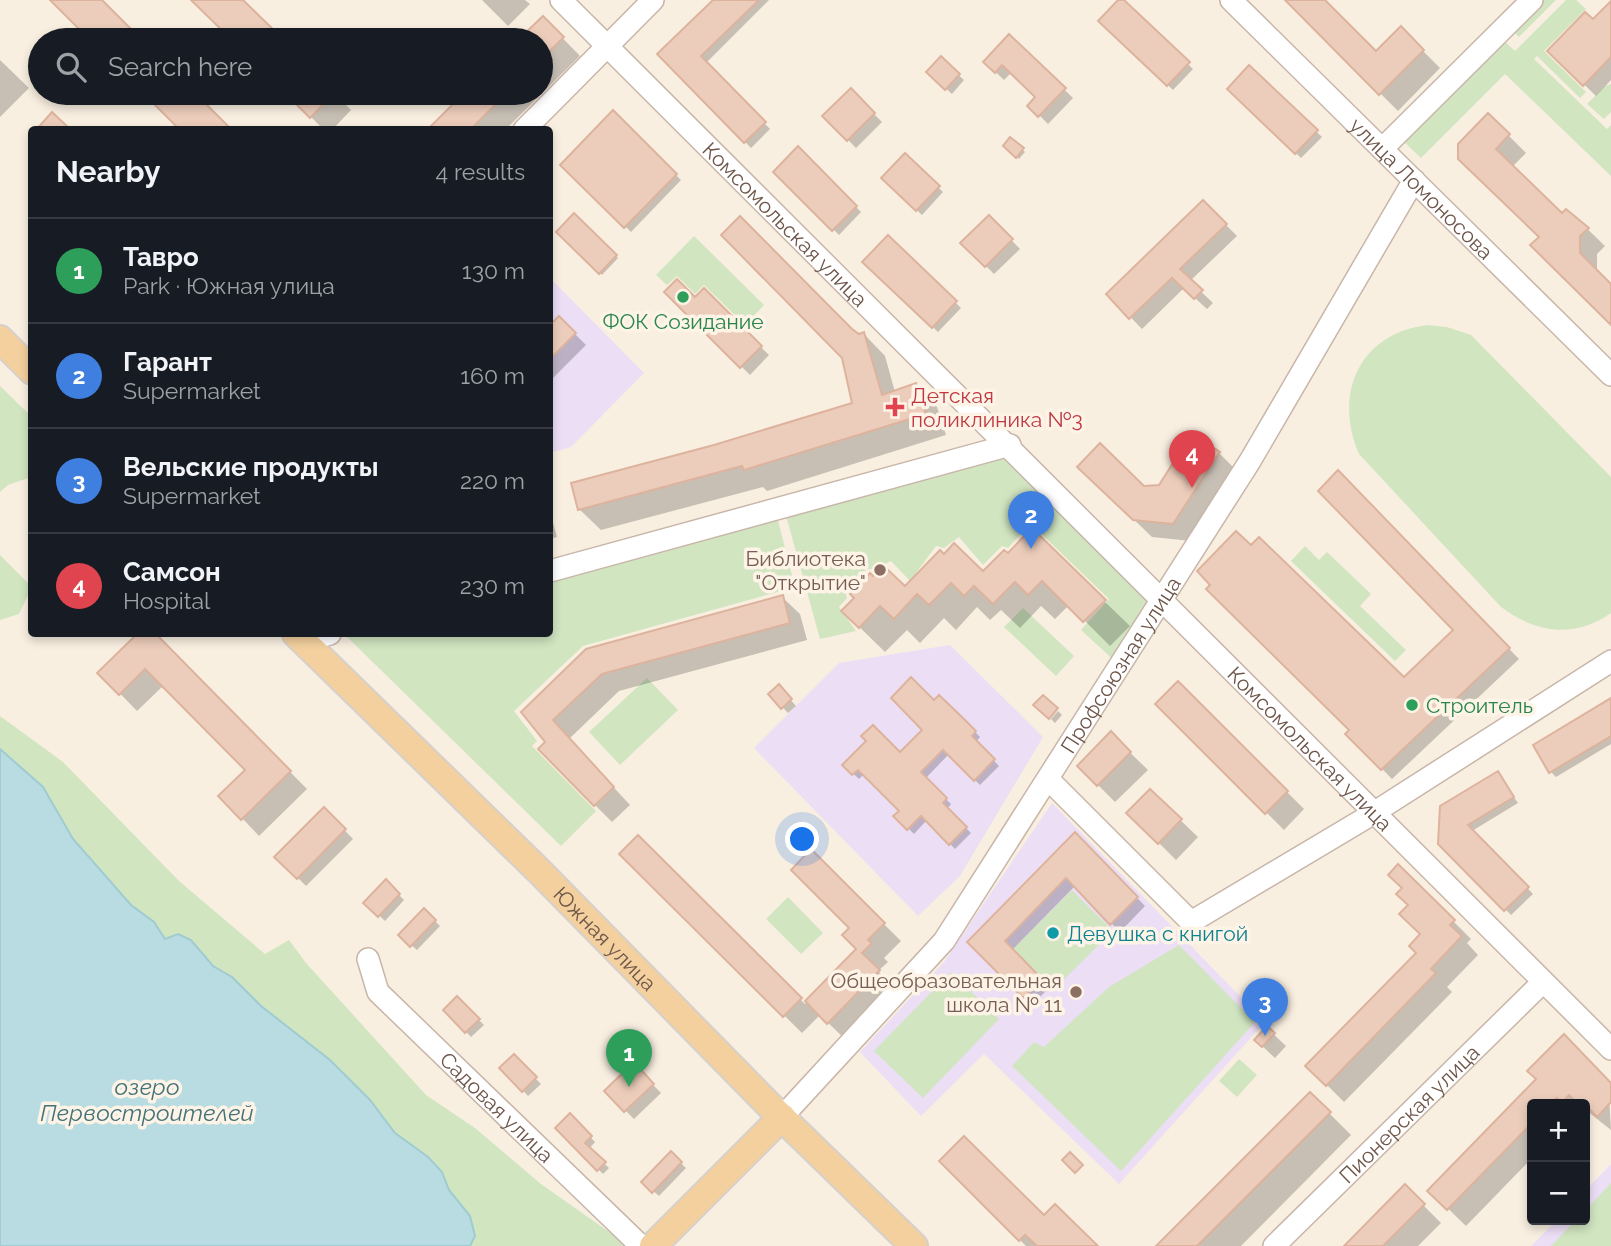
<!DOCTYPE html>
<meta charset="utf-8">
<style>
:root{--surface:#171b24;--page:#20242c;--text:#f1f3f6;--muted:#9ea1a6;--line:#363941;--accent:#d96a50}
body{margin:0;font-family:Raleway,sans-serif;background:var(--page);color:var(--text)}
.controls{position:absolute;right:21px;bottom:21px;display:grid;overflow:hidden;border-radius:7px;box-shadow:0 4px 10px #0003}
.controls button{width:63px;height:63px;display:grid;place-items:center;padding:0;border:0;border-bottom:2px solid var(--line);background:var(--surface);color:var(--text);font:35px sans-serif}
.you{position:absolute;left:803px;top:840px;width:24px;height:24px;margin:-18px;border:5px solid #fff;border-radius:50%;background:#1a73e8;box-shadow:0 0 0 10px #1a73e833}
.badge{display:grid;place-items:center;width:46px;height:46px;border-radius:50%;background:var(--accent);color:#fff;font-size:23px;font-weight:700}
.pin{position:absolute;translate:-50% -58px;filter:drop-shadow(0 2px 4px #0008)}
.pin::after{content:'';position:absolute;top:37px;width:24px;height:21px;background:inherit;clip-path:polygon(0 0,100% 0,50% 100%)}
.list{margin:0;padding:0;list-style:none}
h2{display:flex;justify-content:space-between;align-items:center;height:91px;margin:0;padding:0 28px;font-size:30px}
h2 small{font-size:23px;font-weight:400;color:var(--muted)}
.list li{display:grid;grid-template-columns:46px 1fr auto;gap:21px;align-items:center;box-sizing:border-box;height:105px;padding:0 28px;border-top:2px solid var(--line)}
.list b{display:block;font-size:26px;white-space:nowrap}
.list p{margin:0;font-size:23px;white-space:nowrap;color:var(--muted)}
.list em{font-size:23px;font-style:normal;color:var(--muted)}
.icon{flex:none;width:38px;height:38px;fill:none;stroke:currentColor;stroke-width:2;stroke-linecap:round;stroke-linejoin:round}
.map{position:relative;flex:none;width:1611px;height:1246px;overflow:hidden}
.search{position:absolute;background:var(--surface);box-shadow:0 4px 10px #0003;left:28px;top:28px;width:525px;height:77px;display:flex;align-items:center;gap:18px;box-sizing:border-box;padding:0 24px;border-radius:38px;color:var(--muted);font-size:26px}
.panel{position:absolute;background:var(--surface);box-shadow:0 4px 10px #0003;left:28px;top:126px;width:525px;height:511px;border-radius:7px}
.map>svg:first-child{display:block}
</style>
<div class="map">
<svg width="1611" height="1246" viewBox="0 0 1611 1246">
<rect width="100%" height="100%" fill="#f9efe1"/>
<path fill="#ecdef5" d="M550,278L644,373L571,447L550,453Z
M950,645L1043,737L960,876L918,916L754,748L839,663Z
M1052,803L1265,1022L1119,1184L984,1054L921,1116L860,1052L944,962Z
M1611,1164V1246H1531L1557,1220H1585V1191Z"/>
<path fill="#d1e5c1" d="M1536,0H1556L1519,37L1509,27Z
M1566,0H1576L1586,9L1544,51L1586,92L1580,98L1537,56L1534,59L1607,129L1611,125V176L1505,74L1421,158L1399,137L1500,37L1515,51Z
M1611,84V112L1604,119L1587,104L1605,86Z
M694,236L764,305L745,325L704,285L695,294L677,276L667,285L656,275Z
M1428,325L1447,327L1471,335L1611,477V613C1574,639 1536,633 1501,607L1359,454C1333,394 1359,333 1428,325Z
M0,386L32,417L31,477L8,485L0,492Z
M1008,450L1153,600L1118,664L1081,630L1109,599L1030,523L1008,548L1002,546L983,565L959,537L944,548L936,546L910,581L891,561L875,569H867L845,592L847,598L839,607L856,631L820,639L785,512Z
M776,513L795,587L583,646L514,711L537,741L532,746L596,811L561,846L344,634H550V576Z
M1305,546L1319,560L1327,552L1371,594L1360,606L1406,650L1395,661L1291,561Z
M0,555L32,587L19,614L0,620Z
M1023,608L1074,656L1056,676L1004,627Z
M647,678L678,710L620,765L589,732Z
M0,716L63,762L179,881L265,954L289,940L306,963L426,1095L475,1128L541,1184L619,1239L624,1246H470V1216L449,1190L442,1172L428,1157L395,1133L370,1100L340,1070L261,1006L232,977L213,966L199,950L172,938L165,939L154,922L131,905L73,839L43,787L0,749Z
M1072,890L1113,931L1053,990L1013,949Z
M788,897L823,933L801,954L766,919Z
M1179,945L1255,1022L1121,1171L1012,1066L1034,1042L1044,1047L1109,987Z
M951,972L999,1019L923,1098L874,1051Z
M1239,1059L1257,1075L1237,1097L1219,1081Z
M1611,1183V1246H1551L1576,1220H1585V1211Z"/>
<path fill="#b8dce1" stroke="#9fcbd1" stroke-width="2" d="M0,749L43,787L73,839L131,905L154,922L165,939L178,934L191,940L213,966L232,977L261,1006L330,1060L370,1100L395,1133L428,1157L442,1172L449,1190L470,1216L475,1236L470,1246H0Z"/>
<path fill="#0003" d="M482,0H525L530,4L508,26Z
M716,0H769L706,63L770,129L751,148L660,54Z
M1122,0L1193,69L1173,90L1101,21Z
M1287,0H1322L1376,54L1401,29L1440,68L1398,111Z
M1611,3V80L1596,96L1550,51L1593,22Z
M543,18L580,56L505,130H436L433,126L467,93H541V40H521Z
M1010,36L1073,98L1048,124L1030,106L1038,97L1012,72L1004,80L985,62Z
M941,59L964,80L952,94L928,72Z
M0,60L29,88L0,117Z
M1249,67L1322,137L1301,158L1229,88Z
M851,91L882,122L856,148L825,116Z
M287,93H334L351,110L332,130H324Z
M613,113L681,180L631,232L562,165Z
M1488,115L1526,153L1512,167L1562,216L1577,219L1605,246L1597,254V272L1611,286V322L1541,237L1460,158Z
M1011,139L1025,152L1019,159L1005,146Z
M798,149L861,212L839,235L776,172Z
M905,155L943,192L922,215L883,178Z
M1203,202L1237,236L1190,281L1213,303L1207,309L1184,288L1142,329L1108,294Z
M574,216L618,258L602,275L558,232Z
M989,217L1020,249L994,274L963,243Z
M888,237L961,308L938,332L865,262Z
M704,290L769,355L750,375L667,292L695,300Z
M559,318L586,345L550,381V327Z
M864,334L885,356L895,392L915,385L937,407L946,435L767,491L763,487L601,530L579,509L715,447L854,404L859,336Z
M1219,453L1236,470L1191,541L1152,537L1097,484L1160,487Z
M1338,473L1519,659L1392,779L1348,734L1455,630Z
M550,511L557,537L550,539Z
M1004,552L1104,601L1130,626L1110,646L1069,605L1055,619L1041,606L1020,628L1001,610L990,620L977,607L956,630L944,618L920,643L907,630L885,652L843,611L905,589L983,574Z
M782,597L800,614L807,640L619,691L569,739L630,805L612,822L595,805L523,712L587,650Z
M140,634H154L307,789L259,836L221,796L247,770L164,685L137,711L100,673Z
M1178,683L1304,809L1284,830L1157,704Z
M779,687L796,706L788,713L770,694Z
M1611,700V744L1556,777L1551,772Z
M934,702L963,720L980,737L976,742L999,766L980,785L949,754L925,779L951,804L947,809L971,833L955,849L927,820L914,834L896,816L901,811L864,774L859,779L844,765L900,755L925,730Z
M1058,711L1062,715L1055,723L1051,719Z
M1111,734L1148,770L1115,802L1079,766Z
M1497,773L1518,803L1472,831L1533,894L1511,915L1440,843Z
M1150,791L1198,837L1176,860L1129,813Z
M324,809L353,839L306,886L277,857Z
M1075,834L1145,906L1120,932L1075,886L1012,950L1049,988L1032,1005L969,942Z
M638,837L805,1004L859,949L852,928L811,852L901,941L884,958L888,962L878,971L896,989L846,1040L820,1015L802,1033L621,854Z
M1398,866L1471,939L1467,943L1478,955L1447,987L1452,992L1344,1102L1308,1066L1418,953L1422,935Z
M386,882L404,900L385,921L366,903Z
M424,910L440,926L417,950L400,935Z
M457,998L484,1025L471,1037L445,1010Z
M1267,1028L1286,1046L1275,1058L1256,1040Z
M1564,1036L1608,1080L1611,1130L1587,1111L1585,1114V1104H1532V1158L1466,1226L1430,1191L1538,1080Z
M514,1057L541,1084L528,1096L502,1068Z
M634,1065L661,1093L634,1119L606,1091Z
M1310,1094L1351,1135L1241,1246H1159Z
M570,1116L595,1142L589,1149L609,1168L603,1174L557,1128Z
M671,1154L686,1168L659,1196L643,1182Z
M941,1161L1095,1246H1026Z
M1405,1187L1441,1223L1418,1246H1346Z"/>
<path fill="#eccdbb" stroke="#ddb39d" stroke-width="2" d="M50,0H102L142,40H90Z
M191,0H243L284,40H232Z
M713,0H759L701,56L766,122L744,143L657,54Z
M1118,0H1124L1190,62L1167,86L1098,21Z
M1285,0H1325L1376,51L1401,26L1424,50L1379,95Z
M1611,1V57L1583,86L1547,51L1585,12L1593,19Z
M543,16L564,37L541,60V40H518Z
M1009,34L1066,88L1038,117L1027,106L1035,97L1002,65L995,73L983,62Z
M941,56L960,74L945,90L926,72Z
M1249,65L1318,130L1295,154L1227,89Z
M851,88L875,113L847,141L822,116Z
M143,93H195L232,130H180Z
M285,93H334L310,118Z
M464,93H507L470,130H427Z
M613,110L677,174L624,228L560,165Z
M52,112L71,130H36Z
M1488,113L1510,134L1496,149L1562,213L1566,209L1589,228L1580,236V253L1611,284V325L1530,245L1539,237L1458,159V144Z
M1010,137L1024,148L1016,158L1003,146Z
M798,146L857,206L832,231L773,172Z
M905,153L940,186L916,211L881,178Z
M1203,200L1227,224L1180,269L1203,290L1194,299L1172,278L1129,319L1106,294Z
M574,213L617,255L599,274L556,232Z
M989,215L1013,239L985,267L960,243Z
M740,216L852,329L859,334L864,332L882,395L916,383L926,414L744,470L742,466L578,510L571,483L714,445L852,403L842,358L721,235Z
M888,235L957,301L932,328L862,262Z
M677,279L695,297L704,288L762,346L740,368L664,292Z
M559,316L576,333L550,359V325Z
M1192,433L1220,452L1173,524L1133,520L1077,467L1100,443L1144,486L1159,485Z
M1338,470L1510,648L1381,770L1345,734L1349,730L1206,589L1210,585L1197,571L1236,531L1251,545L1259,537L1404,677L1453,630L1318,491Z
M1032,528L1106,600L1083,622L1042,581L1028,595L1015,582L993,604L974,586L964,596L951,583L929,605L917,594L894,619L880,606L859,628L841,611L854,598L850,594L870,573L873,576L884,566L905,586L940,550L944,554L954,543L983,571L1004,550L1008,553Z
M783,595L790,623L602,674L553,720L614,787L594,806L538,749L545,742L521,712L586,649Z
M137,634H156L291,771L241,820L218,796L245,770L145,669L119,695L97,673Z
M911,677L934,700L939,695L964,719L976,731L972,736L995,759L974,781L943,750L921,772L947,798L943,803L967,827L949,845L921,816L907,830L893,816L899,811L858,770L852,775L842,765L866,741L861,736L873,725L900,752L922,730L891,698Z
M1178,681L1288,791L1265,814L1155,704Z
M779,684L792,699L781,709L768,694Z
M1043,695L1058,708L1049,719L1033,705Z
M1611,698V736L1549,773L1533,745Z
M1111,731L1131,752L1097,786L1077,766Z
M1498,771L1514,797L1468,825L1529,887L1504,911L1438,844L1440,806Z
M1150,789L1182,819L1158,844L1126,813Z
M324,807L346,829L297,879L274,857Z
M1075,832L1138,897L1110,925L1066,878L1005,941L1042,979L1023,998L967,942Z
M638,835L802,998L783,1017L619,854Z
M811,849L885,923L868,940L872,943L862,953L880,970L827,1024L805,1001L856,949L842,935L849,928L791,870Z
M1398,864L1455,920L1450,925L1462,936L1431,969L1436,973L1326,1086L1305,1066L1416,953L1409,946L1420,934L1399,914L1408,905L1396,894L1402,888L1388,875Z
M386,879L400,894L378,917L363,903Z
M424,908L436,920L410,947L398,935Z
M457,996L480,1019L465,1033L443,1010Z
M1267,1026L1275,1033L1262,1047L1254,1040Z
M1564,1034L1611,1083V1102L1597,1117L1585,1104L1579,1101L1577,1103L1569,1095L1562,1103L1557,1098L1550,1104H1532V1123L1447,1210L1427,1191L1536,1079L1527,1071Z
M514,1054L537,1077L522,1092L499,1068Z
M634,1062L654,1084L624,1112L604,1091Z
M1310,1092L1331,1112L1197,1246H1156Z
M570,1113L592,1136L585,1143L606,1162L597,1171L555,1128Z
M964,1136L1044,1215L1055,1204L1098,1246H1037L1025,1235L1019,1241L939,1161Z
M671,1151L682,1162L652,1193L641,1182Z
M1070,1152L1083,1165L1075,1173L1062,1160Z
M1405,1184L1425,1204L1383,1246H1344Z"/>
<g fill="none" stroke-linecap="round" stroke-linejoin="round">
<g stroke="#c8b6a9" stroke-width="24">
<g id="minor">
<path id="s1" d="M561,0L1611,1049"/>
<path id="s2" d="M1231,0L1611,375"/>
<path d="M524,130L653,0"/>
<path d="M1382,149L1532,0"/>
<path d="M550,571L1010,445"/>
<path d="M303,641L330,634"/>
<path d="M1053,784L1191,922L1364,819L1611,661"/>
<path id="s3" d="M368,959L378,992L641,1246"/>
<path id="s4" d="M782,1117L944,941L1250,461L1414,180"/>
<path id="s5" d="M1274,1246L1543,982"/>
</g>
</g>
<g stroke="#d6d0cc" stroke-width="30">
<g id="major">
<path d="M0,339L32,371"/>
<path id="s6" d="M296,634L540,872L769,1105L914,1246"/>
<path d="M653,1246L782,1117"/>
</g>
</g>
<use href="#minor" stroke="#fff" stroke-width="21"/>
<use href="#major" stroke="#f3d09e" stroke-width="26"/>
</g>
<g fill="#2e9e5b" stroke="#fdf3e6" stroke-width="2.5">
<circle cx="683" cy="297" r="7"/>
<circle cx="1412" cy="705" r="7"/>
</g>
<path fill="#e0444e" stroke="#fdf3e6" stroke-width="2.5" d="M891.5 396.5h7v7h7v7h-7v7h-7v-7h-7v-7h7z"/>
<g fill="#8d6e63" stroke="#fdf3e6" stroke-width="2.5">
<circle cx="880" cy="570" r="7"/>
<circle cx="1076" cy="992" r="7"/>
</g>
<circle fill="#0f9aa8" stroke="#fdf3e6" stroke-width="2.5" cx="1053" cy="933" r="7"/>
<g text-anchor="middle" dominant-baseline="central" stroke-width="7" stroke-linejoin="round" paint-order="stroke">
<g font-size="21" fill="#6e564a" stroke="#fdf3e6">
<text stroke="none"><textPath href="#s2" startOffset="268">улица Ломоносова</textPath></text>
<text stroke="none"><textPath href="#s1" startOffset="317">Комсомольская улица</textPath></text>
<text stroke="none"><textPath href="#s4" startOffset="567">Профсоюзная улица</textPath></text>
<text stroke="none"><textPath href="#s1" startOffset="1059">Комсомольская улица</textPath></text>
<text stroke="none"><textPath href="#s6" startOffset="434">Южная улица</textPath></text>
<text stroke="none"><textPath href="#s3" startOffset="200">Садовая улица</textPath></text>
<text stroke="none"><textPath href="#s5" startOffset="189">Пионерская улица</textPath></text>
</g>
<g font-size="21" fill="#27864d" stroke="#fdf3e6">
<text x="683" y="321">ФОК Созидание</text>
<text x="1426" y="705" text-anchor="start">Строитель</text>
</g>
<g font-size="21" fill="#be3a42" stroke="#fdf3e6" text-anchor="start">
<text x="911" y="395">Детская<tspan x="911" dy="24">поликлиника №3</tspan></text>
</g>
<g font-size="21" fill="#785e54" stroke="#fdf3e6" text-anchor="end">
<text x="866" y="558">Библиотека<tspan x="866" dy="24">"Открытие"</tspan></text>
<text x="1062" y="980">Общеобразовательная<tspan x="1062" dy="24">школа № 11</tspan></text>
</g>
<g font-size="21" fill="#0d838f" stroke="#fdf3e6" text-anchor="start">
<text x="1067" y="933">Девушка с книгой</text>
</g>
<g font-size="23" font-style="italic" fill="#437379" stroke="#fdf3e6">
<text x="147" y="1086">озеро<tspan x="147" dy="26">Первостроителей</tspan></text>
</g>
</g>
</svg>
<div class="controls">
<button>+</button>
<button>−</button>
</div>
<div class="you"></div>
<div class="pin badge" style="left:629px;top:1087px;background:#2e9e5b">1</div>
<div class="pin badge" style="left:1031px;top:549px;background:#3f7fe0">2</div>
<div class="pin badge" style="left:1265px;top:1036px;background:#3f7fe0">3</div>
<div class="pin badge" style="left:1192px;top:488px;background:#e0444e">4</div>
<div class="search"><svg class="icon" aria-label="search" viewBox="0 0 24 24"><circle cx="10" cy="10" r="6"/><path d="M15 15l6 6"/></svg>Search here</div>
<section class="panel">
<h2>Nearby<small>4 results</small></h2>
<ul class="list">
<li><span class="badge" style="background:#2e9e5b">1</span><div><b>Тавро</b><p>Park · Южная улица</p></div><em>130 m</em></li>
<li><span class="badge" style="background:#3f7fe0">2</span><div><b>Гарант</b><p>Supermarket</p></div><em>160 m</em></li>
<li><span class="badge" style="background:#3f7fe0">3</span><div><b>Вельские продукты</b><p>Supermarket</p></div><em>220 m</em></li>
<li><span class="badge" style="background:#e0444e">4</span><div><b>Самсон</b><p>Hospital</p></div><em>230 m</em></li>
</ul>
</section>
</div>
